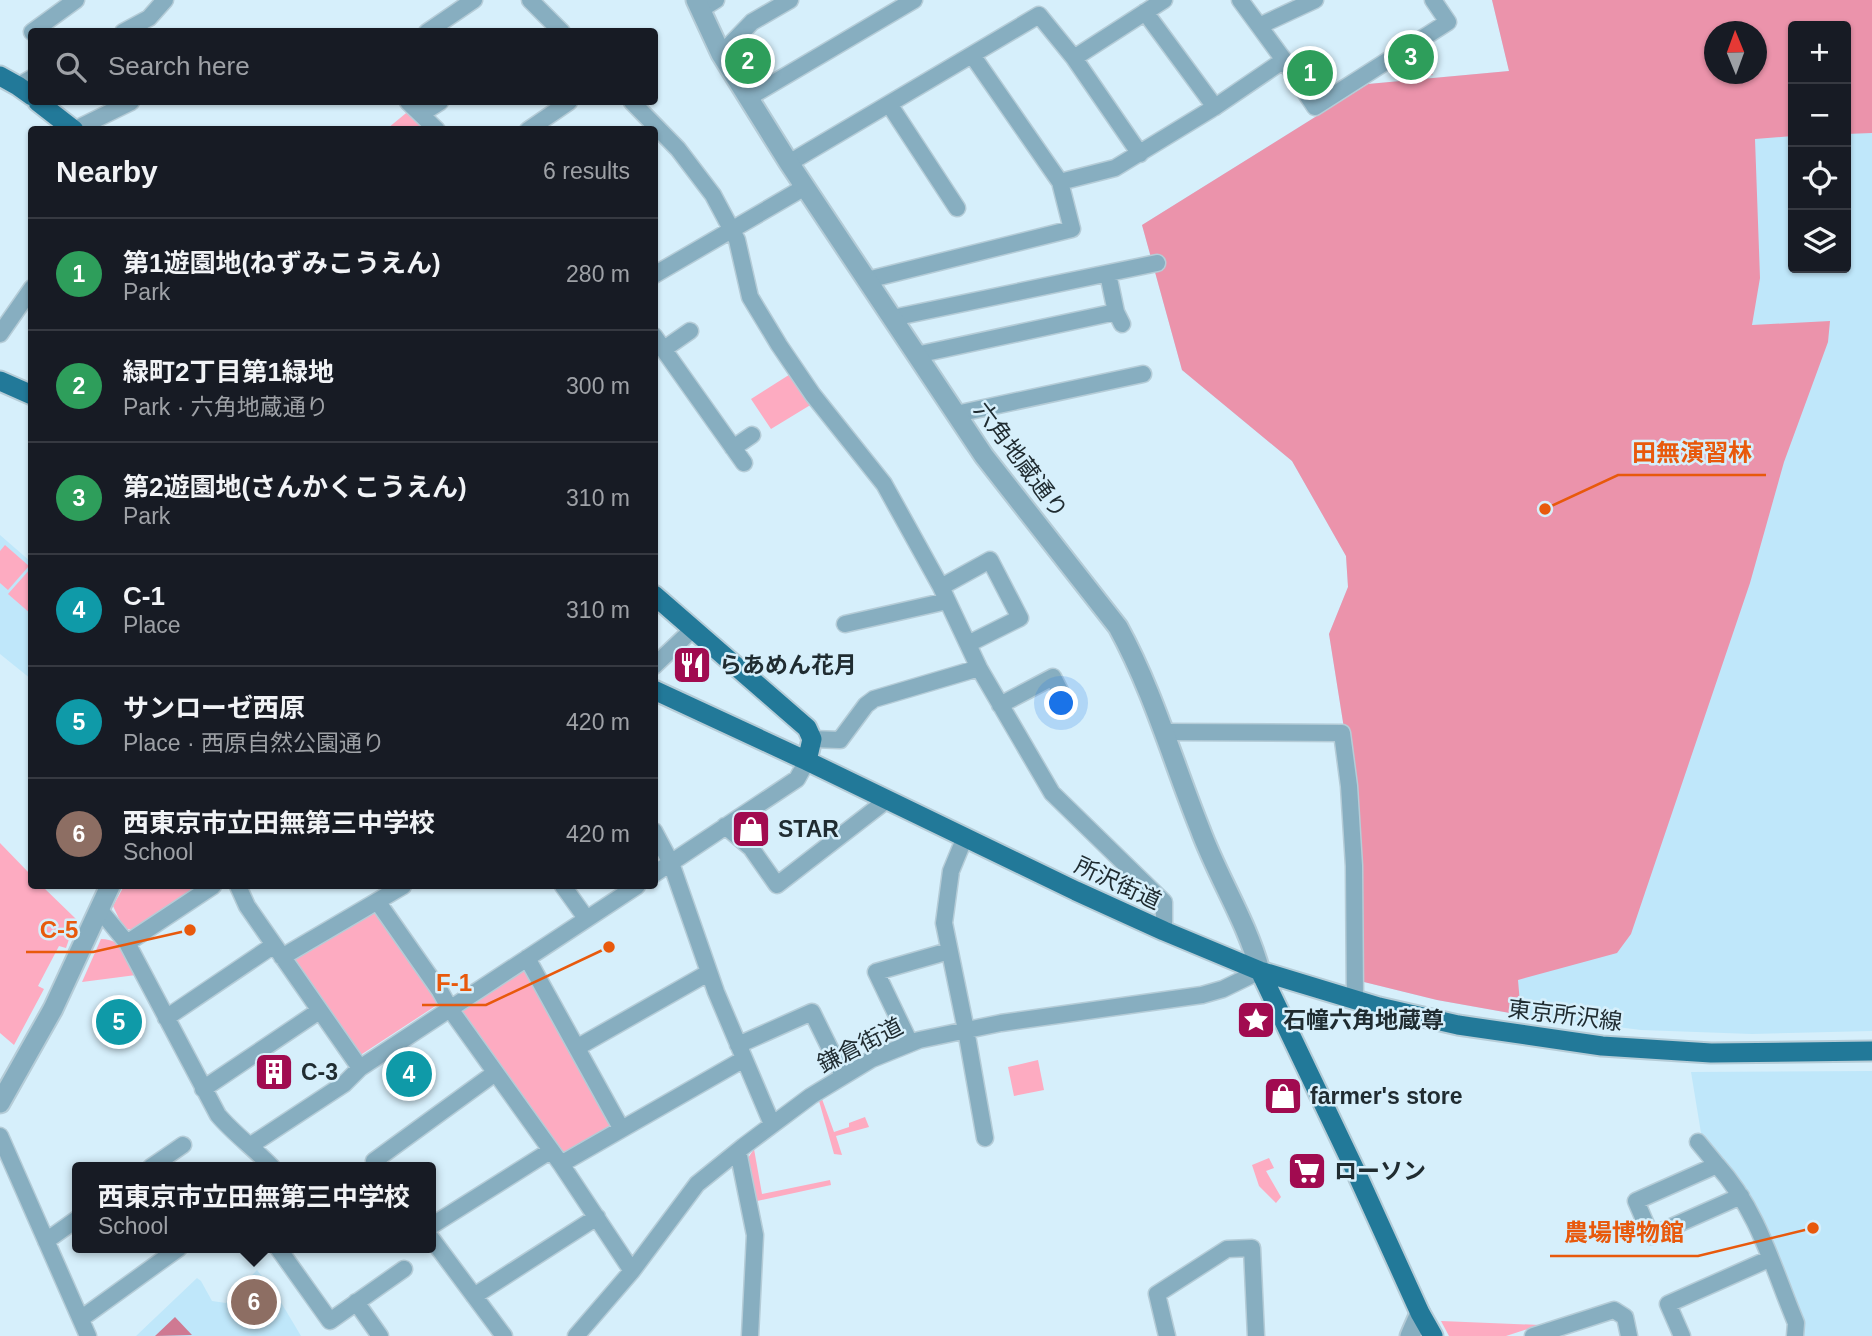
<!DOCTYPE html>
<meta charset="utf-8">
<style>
:root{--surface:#171b24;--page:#242831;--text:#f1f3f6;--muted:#9ea1a6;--line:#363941;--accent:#b45309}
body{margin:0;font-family:Helvetica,"Noto Sans JP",sans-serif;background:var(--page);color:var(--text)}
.controls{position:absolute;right:21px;top:21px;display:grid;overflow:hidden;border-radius:7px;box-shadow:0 2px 5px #0004}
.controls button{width:63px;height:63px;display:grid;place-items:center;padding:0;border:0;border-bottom:2px solid var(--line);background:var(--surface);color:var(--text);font:35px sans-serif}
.compass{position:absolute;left:1704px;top:21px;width:63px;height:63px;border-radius:50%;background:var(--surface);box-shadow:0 2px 5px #0004;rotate:359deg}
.you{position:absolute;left:1062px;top:704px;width:24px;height:24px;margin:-18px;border:5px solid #fff;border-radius:50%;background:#1a73e8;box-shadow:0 0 0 10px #1a73e833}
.badge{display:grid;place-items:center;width:46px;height:46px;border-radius:50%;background:var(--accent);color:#fff;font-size:23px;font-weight:700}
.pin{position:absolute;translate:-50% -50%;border:4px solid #fff;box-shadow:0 2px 7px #0006}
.popup{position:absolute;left:72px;top:1162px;width:364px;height:91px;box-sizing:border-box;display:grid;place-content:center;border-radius:7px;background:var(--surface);filter:drop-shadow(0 2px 5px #0005);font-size:23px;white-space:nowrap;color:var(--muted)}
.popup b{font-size:26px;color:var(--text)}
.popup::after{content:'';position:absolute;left:50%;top:100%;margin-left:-14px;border:14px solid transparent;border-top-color:var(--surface)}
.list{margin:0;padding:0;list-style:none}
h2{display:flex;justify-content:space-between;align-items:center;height:91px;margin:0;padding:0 28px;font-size:30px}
h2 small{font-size:23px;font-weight:400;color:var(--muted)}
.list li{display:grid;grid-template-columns:46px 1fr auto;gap:21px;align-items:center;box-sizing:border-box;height:112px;padding:0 28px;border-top:2px solid var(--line)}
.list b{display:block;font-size:26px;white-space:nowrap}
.list p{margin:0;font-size:23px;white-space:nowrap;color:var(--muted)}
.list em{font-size:23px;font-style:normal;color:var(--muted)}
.icon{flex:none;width:38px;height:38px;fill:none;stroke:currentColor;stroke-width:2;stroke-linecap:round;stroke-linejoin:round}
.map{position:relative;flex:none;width:1872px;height:1336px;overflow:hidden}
.search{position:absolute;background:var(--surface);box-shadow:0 2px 5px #0004;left:28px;top:28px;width:630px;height:77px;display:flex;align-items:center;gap:18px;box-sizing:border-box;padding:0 24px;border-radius:7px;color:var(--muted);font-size:26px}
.panel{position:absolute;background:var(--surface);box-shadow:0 2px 5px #0004;left:28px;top:126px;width:630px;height:763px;border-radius:7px}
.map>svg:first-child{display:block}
</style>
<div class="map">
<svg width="1872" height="1336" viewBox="0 0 1872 1336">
<rect width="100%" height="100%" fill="#d6effb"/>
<path fill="#bfe7fa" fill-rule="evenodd" d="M1492,0H1872V1031L1752,1034L1641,1030L1521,1015L1437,1000L1364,982L1350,766L1329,634L1348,587L1346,556L1292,461L1182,370L1142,225L1368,84L1509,71ZM1793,26H1846V268H1793ZM1714,32H1756V74H1714Z
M0,535L31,562V679L0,654Z
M1872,1071V1336H1800L1763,1222L1740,1182L1702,1139L1691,1072Z
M257,1270L276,1294L301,1336H136L197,1278L201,1281L212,1301L226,1303Z"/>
<path fill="#fdabc1" d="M745,32L771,77L752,89L724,46Z
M1315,48L1326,84L1344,85L1315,102L1290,61Z
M1416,48L1433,75L1397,80L1385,66Z
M411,109L432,129L388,128Z
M792,373L812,404L771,429L751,399Z
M5,545L29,566L8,590L0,583V551Z
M31,568V614L8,594Z
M0,843L31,875L32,886H42L76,919L66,948L59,946L38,986L44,989L14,1045L0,1033Z
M124,886H202L138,930L124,929L113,906Z
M375,906L440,1003L359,1056L291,954Z
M101,939C125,940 126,956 136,975L82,982Z
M527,968L617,1127L562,1157L460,1013Z
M1038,1060L1044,1090L1014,1096L1008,1067Z
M822,1099L834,1132L849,1127V1123L865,1117L869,1127L836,1136L842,1155L834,1154L819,1101Z
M754,1149L762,1194L830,1180L831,1185L757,1201L748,1158Z
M1269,1158L1274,1168L1266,1171L1281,1197L1276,1203L1259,1186L1252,1165Z
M1441,1321L1540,1325L1506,1336H1449Z"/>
<path fill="#eb93ab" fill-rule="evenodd" d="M1492,0H1872V133L1846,134V26H1793V136L1755,139L1760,278L1752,325L1830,321L1828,342L1784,462L1750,583L1631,934L1617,953L1518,980L1521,1015L1437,1000L1364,982L1350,766L1329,634L1348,587L1346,556L1292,461L1182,370L1142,225L1368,84L1509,71ZM1714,32H1756V74H1714Z"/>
<path fill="#cf7992" d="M175,1317L192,1335L155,1336Z"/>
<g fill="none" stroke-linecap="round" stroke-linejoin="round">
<g stroke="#b5ccd7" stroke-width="19">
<path id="minor" d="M530,0L562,32
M700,10L716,0
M1145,12L1215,107
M1259,26L1315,0
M32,32L76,0
M123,32L149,18L165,0
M427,32L474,0
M721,54L752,22L790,0
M1074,58L1164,0
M1284,60L1315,107L1448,22L1433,0
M18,86L32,78
M748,98L914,0
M408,102L437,130
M632,102L678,149L713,195L737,240L750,297L779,345L813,395L884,484L941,587L979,668L1052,793L1164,902V931
M889,104L957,208
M421,114L440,102
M74,130L131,102
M528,130L569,102
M789,163L1039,15L1074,58L1140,154
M1060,182L1115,168L1215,107L1284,60L1240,0
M1108,274L1116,312L1122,324
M654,275L805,187
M867,280L1072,229L1060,182L972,55
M892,318L1157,263
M0,334L32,288
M654,336L744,463
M664,349L690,331
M916,355L1116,312
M956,414L1143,374
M733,448L752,435
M941,587L990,560L1020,618L968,644
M845,624L947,601
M654,666L693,629
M1000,705L1053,677L1067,705
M1164,732L1342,733L1349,786L1354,866L1355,1001
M812,739L840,740L866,705L874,699L979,668
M725,826L751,848L777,885L887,800
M654,831L671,863L716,992L772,1124
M965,837L951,871L944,923L966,1030L985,1138
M654,874L797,779L807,761
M238,886L247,906L360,1068
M563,886L586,918
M377,901L440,991L450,1009L561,1164L632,1271
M99,909L127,943L218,1115C234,1134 255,1149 272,1167
M127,943L213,886
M282,957L403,886
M527,958L621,1128
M166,1018L274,945
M910,1043L876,972L949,951
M738,1045L812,1012L843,1075
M578,1047L708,973
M203,1089L319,1011
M0,1136L88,1336
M1698,1142L1717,1165
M251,1145L344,1084L360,1068L637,886
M738,1151L755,1235L750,1336
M374,1161L495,1073
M561,1164L744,1059
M151,1167L183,1145
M1741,1196L1651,1236L1636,1201L1717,1165C1758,1210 1773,1268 1796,1323L1795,1336
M431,1226L550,1151
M431,1238L504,1336
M46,1241L77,1219
M278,1248L330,1321L404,1269
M474,1296L597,1217
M356,1302L380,1336
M82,1318L179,1248
M576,1336L632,1271L697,1184L744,1146L811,1096L872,1059L919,1040L1001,1023L1202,995L1223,989L1260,971
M1167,1336L1157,1294L1227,1249L1252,1248L1256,1336
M1533,1336L1614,1310L1625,1317L1629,1336
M1682,1336L1668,1304L1769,1259"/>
</g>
<g stroke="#b5ccd7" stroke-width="23">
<path id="tertiary" d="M696,0L721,54L789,163L984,456L1118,627C1153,691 1173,762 1200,829C1218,878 1247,922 1260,971
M0,1103L53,1009L110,886
M1410,1336L1420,1313"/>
</g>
<g stroke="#b5ccd7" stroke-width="23">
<path id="primary" d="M0,76L18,86L32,96
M38,102L74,130
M0,381L32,395
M654,595L807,728L812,739L807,761L1076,891L1164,931L1260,971L1379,1007L1458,1025L1602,1046L1711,1053L1872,1051
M654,690L807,761
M1260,971L1356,1172L1420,1313L1433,1336"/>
</g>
<use href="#minor" stroke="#87aec0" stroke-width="16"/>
<use href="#tertiary" stroke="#87aec0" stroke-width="19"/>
<use href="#primary" stroke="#227999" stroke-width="19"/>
</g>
<defs>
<g id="restaurant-square" transform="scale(2.0125)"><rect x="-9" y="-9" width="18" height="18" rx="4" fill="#a10b50" stroke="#d6effb"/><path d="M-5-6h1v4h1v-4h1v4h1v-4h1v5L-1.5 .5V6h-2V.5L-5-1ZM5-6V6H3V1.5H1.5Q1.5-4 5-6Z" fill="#fff"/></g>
<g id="shop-square" transform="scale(2.0125)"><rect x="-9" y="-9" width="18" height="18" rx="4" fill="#a10b50" stroke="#d6effb"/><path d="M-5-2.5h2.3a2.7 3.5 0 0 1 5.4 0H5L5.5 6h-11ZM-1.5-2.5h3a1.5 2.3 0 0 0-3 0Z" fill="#fff"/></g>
<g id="sight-square" transform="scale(2.0125)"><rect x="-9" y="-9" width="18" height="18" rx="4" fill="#a10b50" stroke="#d6effb"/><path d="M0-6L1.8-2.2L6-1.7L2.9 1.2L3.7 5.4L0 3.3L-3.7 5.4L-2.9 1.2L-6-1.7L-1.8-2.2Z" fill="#fff"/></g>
<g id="building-square" transform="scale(2.0125)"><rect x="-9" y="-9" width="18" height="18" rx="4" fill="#a10b50" stroke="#d6effb"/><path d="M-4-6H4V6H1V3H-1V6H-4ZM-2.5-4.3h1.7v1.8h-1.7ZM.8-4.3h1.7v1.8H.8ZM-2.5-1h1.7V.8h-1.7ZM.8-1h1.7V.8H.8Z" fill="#fff"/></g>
<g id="supermarket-square" transform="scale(2.0125)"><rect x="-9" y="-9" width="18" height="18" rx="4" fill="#a10b50" stroke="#d6effb"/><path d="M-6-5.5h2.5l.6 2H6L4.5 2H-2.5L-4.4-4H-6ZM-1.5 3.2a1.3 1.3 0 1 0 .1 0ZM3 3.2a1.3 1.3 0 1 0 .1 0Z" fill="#fff"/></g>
</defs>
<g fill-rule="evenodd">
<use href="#restaurant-square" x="692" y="665"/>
<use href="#shop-square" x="751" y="829"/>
<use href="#sight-square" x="1256" y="1020"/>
<use href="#building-square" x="274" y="1072"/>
<use href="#shop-square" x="1283" y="1096"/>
<use href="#supermarket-square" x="1307" y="1171"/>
</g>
<g text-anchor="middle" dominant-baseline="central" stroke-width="5" stroke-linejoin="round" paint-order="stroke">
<g font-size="23" fill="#202c31" stroke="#d6effb">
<text transform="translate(1021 460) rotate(53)">六角地蔵通り</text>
<text transform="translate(1118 883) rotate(25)">所沢街道</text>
<text transform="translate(1565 1015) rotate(7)">東京所沢線</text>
<text transform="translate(860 1045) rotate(-27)">鎌倉街道</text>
</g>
<g font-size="23" font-weight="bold" fill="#202c31" stroke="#d6effb" text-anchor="start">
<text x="719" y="665">らあめん花月</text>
<text x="778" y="829">STAR</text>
<text x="1283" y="1020">石幢六角地蔵尊</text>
<text x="301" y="1072">C-3</text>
<text x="1310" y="1096">farmer's store</text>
<text x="1334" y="1171">ローソン</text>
</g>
</g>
<path fill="none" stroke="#e8590c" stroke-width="2.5" d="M1545 509L1618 475H1766M190 930L93 952H26M609 947L486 1005H422M1813 1228L1698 1256H1550"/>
<g fill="#e8590c" stroke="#d6effb" stroke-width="2.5">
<circle cx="1545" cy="509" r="7"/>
<circle cx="190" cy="930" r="7"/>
<circle cx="609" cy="947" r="7"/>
<circle cx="1813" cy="1228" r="7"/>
</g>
<g font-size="24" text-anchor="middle" font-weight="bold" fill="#e8590c" stroke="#d6effb" stroke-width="5" stroke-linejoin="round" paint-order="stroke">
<text x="1692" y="461">田無演習林</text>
<text x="59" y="938">C-5</text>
<text x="454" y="991">F-1</text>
<text x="1624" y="1241">農場博物館</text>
</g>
</svg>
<div class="controls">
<button>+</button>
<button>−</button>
<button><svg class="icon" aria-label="locate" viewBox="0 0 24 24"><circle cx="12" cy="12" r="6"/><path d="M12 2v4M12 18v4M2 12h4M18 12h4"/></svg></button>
<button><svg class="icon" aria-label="layers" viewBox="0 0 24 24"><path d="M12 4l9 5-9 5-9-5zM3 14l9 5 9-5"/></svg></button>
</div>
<svg class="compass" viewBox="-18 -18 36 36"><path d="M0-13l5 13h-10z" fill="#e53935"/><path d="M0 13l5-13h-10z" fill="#9ea1a6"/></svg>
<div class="you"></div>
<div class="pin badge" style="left:1310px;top:73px;background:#2e9e5b">1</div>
<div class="pin badge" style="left:748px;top:61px;background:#2e9e5b">2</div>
<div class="pin badge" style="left:1411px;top:57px;background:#2e9e5b">3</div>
<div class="pin badge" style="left:409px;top:1074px;background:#0f9aa8">4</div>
<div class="pin badge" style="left:119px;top:1022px;background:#0f9aa8">5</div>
<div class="pin badge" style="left:254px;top:1302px;background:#8d6e63">6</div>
<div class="popup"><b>西東京市立田無第三中学校</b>School</div>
<div class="search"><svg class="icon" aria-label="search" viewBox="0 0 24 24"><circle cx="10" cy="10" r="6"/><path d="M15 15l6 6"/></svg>Search here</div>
<section class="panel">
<h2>Nearby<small>6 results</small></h2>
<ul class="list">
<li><span class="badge" style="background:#2e9e5b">1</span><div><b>第1遊園地(ねずみこうえん)</b><p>Park</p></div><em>280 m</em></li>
<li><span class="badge" style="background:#2e9e5b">2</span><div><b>緑町2丁目第1緑地</b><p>Park · 六角地蔵通り</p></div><em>300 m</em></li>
<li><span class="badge" style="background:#2e9e5b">3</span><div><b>第2遊園地(さんかくこうえん)</b><p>Park</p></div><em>310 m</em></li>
<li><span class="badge" style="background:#0f9aa8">4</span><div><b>C-1</b><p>Place</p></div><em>310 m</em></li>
<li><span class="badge" style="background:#0f9aa8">5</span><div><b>サンローゼ西原</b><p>Place · 西原自然公園通り</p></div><em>420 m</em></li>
<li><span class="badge" style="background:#8d6e63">6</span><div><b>西東京市立田無第三中学校</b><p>School</p></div><em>420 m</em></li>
</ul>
</section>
</div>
